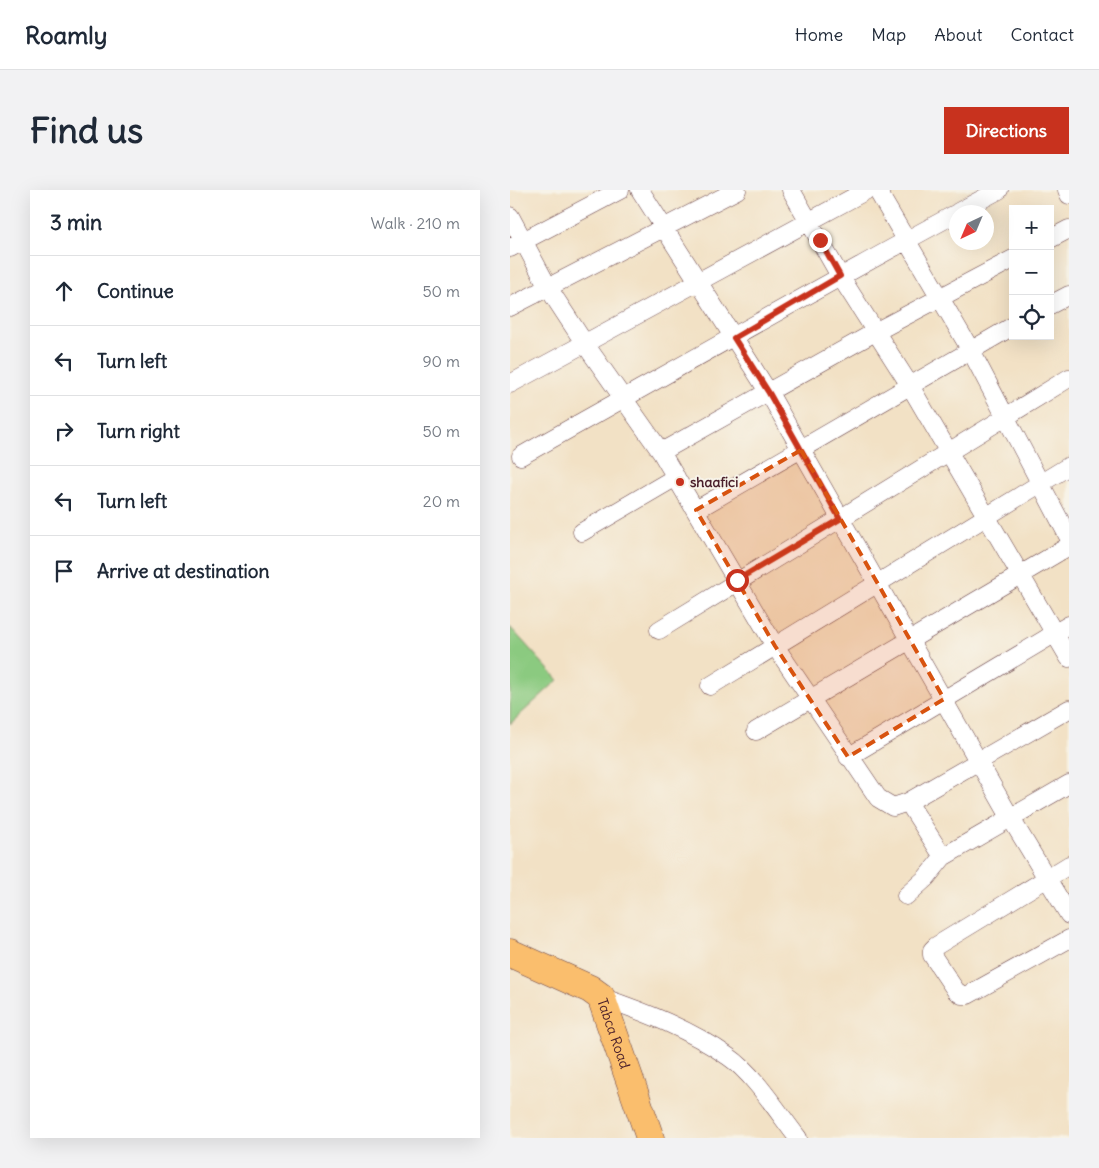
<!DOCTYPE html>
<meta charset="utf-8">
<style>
:root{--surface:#fff;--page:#f2f2f3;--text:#1f2937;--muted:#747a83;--line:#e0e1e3;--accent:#c8321e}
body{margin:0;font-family:Delius,sans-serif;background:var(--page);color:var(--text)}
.controls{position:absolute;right:15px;top:15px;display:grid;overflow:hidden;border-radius:0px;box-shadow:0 5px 20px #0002}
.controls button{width:45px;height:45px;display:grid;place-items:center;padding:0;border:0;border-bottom:1px solid var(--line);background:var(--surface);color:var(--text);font:25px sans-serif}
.compass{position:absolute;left:439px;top:15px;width:45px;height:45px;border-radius:50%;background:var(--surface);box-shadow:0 5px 20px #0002;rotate:224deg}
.stop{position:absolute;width:15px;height:15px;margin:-11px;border:4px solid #c8321e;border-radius:50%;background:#fff}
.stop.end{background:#c8321e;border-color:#fff;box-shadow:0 1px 5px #0008}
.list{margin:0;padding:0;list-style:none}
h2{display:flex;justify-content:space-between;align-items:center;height:65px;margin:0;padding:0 20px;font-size:21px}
h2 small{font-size:16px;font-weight:400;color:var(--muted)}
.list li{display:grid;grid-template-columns:32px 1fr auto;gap:15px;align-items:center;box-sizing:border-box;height:70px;padding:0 20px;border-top:1px solid var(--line)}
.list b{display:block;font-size:19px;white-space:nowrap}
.list em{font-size:16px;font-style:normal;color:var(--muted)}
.icon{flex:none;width:28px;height:28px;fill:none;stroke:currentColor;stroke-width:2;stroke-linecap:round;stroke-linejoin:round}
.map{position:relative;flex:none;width:559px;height:948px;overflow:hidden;border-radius:0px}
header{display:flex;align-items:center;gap:30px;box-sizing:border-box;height:70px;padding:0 25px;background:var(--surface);border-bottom:1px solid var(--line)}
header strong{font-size:24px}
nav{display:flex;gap:28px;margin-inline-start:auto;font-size:18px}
.intro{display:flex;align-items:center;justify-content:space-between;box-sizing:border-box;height:120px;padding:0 30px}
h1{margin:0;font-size:35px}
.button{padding:12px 22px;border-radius:0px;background:var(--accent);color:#fff;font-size:18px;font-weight:700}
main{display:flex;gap:30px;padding:0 30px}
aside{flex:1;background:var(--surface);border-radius:0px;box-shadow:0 5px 20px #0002}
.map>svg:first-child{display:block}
</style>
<header>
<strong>Roamly</strong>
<nav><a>Home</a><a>Map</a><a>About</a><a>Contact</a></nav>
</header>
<div class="intro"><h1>Find us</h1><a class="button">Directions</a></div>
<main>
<aside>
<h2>3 min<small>Walk · 210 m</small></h2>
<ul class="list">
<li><svg class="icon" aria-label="ahead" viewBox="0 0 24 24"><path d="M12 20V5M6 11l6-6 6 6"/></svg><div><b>Continue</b></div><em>50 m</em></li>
<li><svg class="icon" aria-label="left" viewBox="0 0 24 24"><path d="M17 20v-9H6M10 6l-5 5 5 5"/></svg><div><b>Turn left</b></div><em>90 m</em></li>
<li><svg class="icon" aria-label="right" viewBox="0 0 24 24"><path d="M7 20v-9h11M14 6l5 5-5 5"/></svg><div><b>Turn right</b></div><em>50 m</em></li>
<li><svg class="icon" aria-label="left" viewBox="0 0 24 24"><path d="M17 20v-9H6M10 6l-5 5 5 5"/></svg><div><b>Turn left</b></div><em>20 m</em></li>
<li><svg class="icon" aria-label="arrive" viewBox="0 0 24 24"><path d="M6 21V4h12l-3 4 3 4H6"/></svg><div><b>Arrive at destination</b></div></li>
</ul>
</aside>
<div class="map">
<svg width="559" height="948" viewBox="0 0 559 948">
<rect width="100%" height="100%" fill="#f7f3e8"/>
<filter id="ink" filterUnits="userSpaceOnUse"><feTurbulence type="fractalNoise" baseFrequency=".02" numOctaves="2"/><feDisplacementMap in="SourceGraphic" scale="10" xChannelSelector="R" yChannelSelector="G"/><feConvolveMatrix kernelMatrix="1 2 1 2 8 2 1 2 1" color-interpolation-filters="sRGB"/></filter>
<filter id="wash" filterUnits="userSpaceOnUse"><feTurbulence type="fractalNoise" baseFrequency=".0096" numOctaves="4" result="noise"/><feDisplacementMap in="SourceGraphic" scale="20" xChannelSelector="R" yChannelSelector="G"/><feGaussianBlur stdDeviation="1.12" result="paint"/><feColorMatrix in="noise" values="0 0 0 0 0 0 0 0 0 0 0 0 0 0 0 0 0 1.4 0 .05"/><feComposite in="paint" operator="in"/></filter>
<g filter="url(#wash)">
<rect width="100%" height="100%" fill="#f2e1c5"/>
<path fill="#8bca80" stroke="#6a7456" d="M0,437L48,490L0,534Z"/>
</g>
<g filter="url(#ink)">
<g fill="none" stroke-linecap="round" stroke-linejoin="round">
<g stroke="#633c42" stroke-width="19">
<path id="minor" d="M130,0L259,203L500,627L559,725
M281,0L330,86L399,194L559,468
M367,0L460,159L559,348
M557,0L559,5
M448,22L489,0
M0,26L39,99L75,154L151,262L265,456L368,608L383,617L398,612L559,519
M540,49L559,39
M0,58L110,0
M540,115L559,105
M0,117L227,0
M0,194L357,0
M151,262L367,141L503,69
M11,266C156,185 300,102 447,23
M186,320L503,136
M72,342L166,287
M149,440L559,188
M200,496L559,276
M246,541L559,356
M338,567L559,435
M398,612L433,667
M559,675L426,756L422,760V765L446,801L452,805H458L559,749
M396,706L416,688L433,667L559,594
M91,807C135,822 181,840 219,867C244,884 269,924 288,948"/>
</g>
<g stroke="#633c42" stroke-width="29">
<g id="trunk">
<path id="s1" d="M0,763L80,799L91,807L140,948"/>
</g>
</g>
<use href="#minor" stroke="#fff" stroke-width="18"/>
<use href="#trunk" stroke="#fabe6d" stroke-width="28"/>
</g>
</g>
<g fill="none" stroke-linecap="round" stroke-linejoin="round" filter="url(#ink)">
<path stroke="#c8321e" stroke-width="6" d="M227,390L330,329L259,203L224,148L330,86L310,50"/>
</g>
<path fill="#d8530f" fill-opacity="0.2" stroke="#d8530f" stroke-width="4" stroke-dasharray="10 6" stroke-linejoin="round" d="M291,260L434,509L338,567L265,456L186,320Z"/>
<circle fill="#c8321e" stroke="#f7f3e8" stroke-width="2" cx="170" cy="292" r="5"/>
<g text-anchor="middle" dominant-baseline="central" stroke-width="4" stroke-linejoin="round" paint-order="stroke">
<g font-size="14" font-weight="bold" fill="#4a1f2b" stroke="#f7f3e8" text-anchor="start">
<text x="180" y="292">shaafici</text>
</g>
<g font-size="14" fill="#4a1f2b" stroke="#f7f3e8">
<text stroke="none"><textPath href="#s1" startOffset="140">Tabca Road</textPath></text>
</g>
</g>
</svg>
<div class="controls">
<button>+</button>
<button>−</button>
<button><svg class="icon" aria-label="locate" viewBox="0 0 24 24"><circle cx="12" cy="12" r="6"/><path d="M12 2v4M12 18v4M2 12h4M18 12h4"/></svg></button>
</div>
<svg class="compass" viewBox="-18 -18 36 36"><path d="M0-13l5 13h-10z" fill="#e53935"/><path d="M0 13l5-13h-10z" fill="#747a83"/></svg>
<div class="stop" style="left:227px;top:390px"></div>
<div class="stop end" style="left:310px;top:50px"></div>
</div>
</main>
